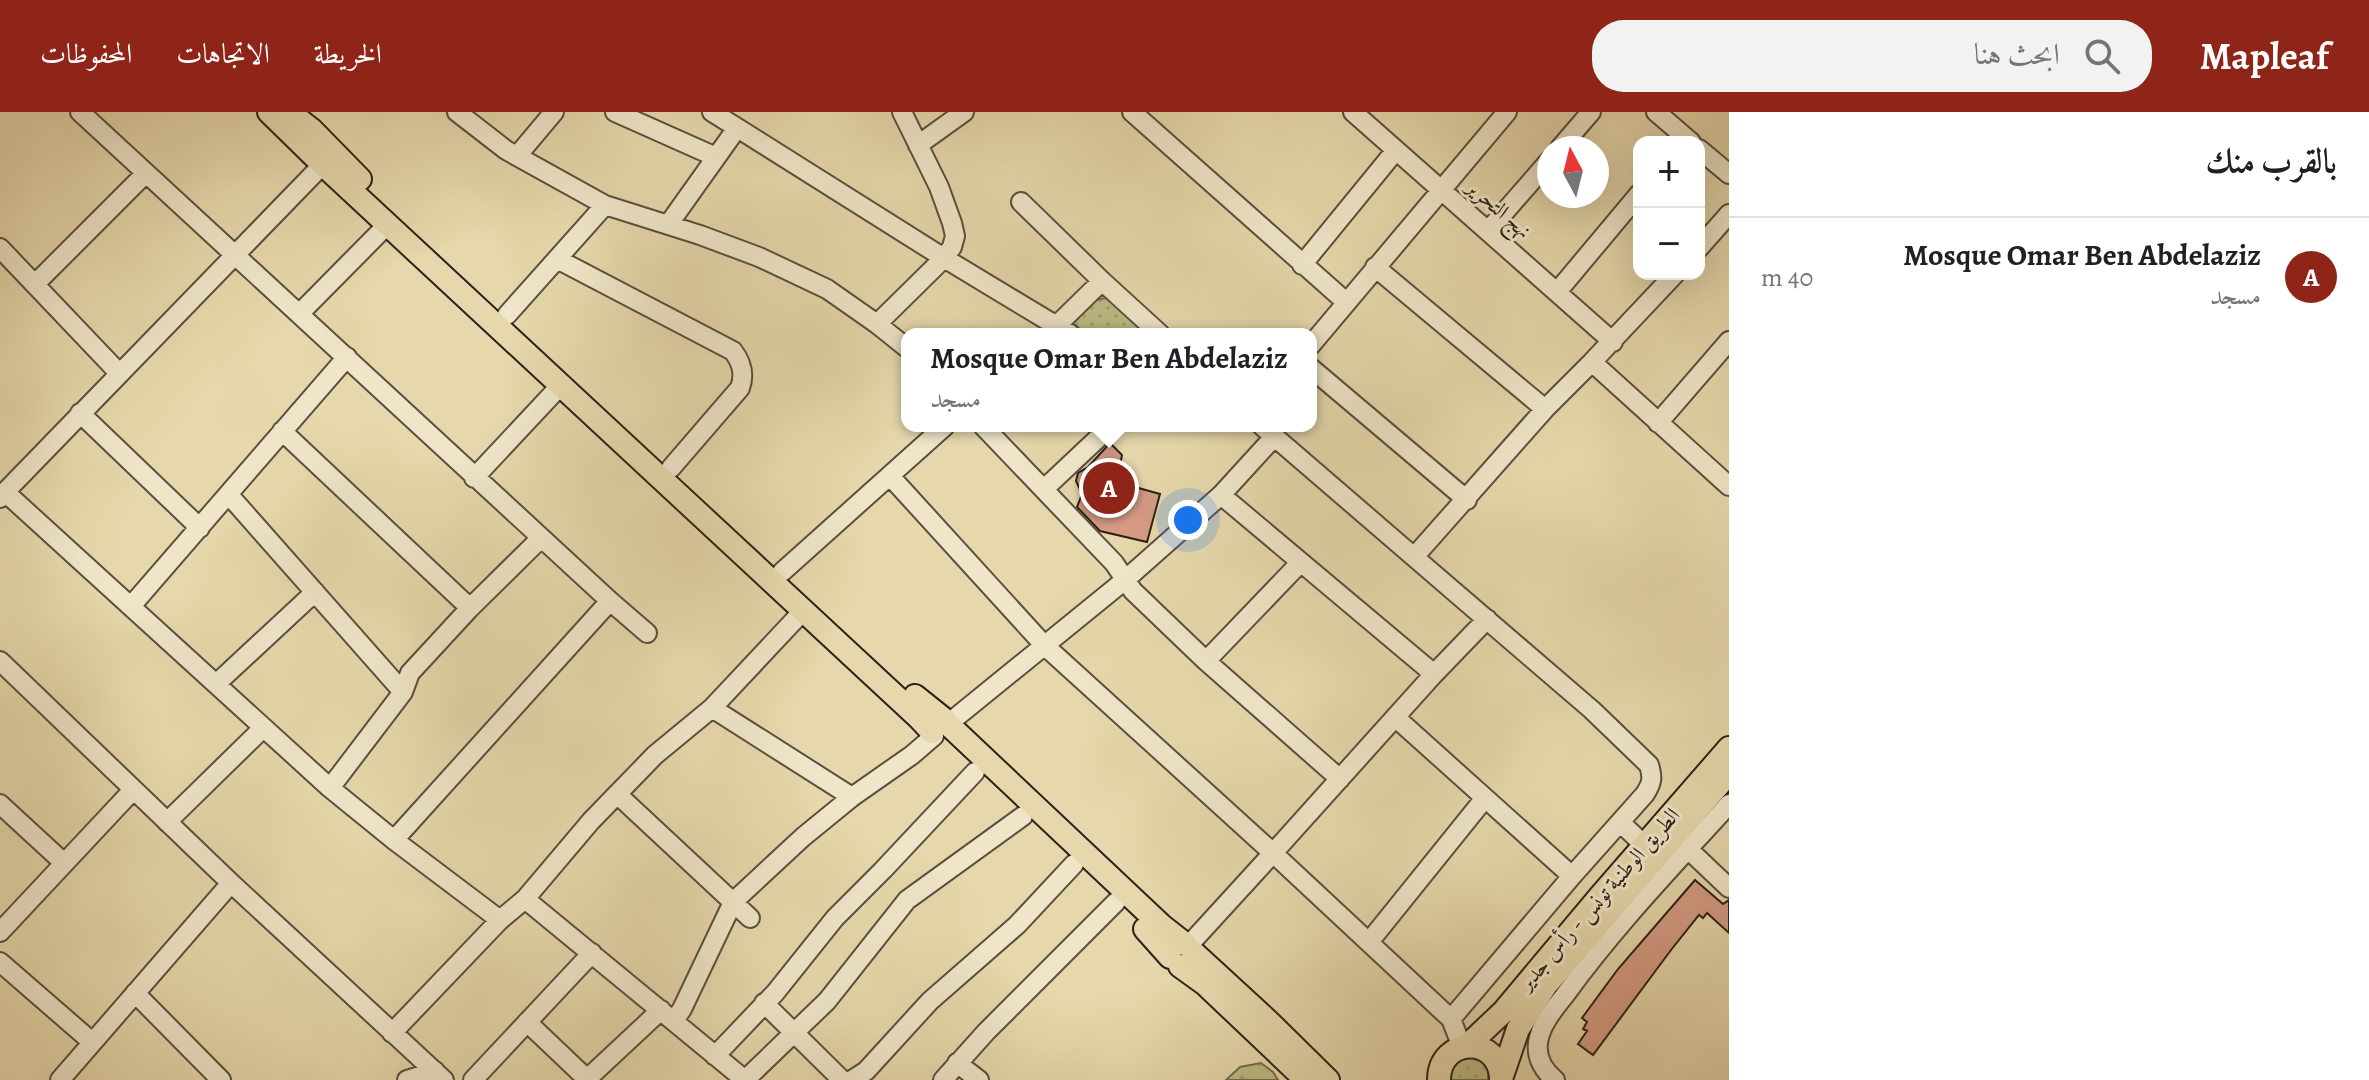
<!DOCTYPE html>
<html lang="ar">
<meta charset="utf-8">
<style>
:root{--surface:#fff;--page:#f2f2f2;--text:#202124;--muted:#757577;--line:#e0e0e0;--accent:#8f2418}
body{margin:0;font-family:Alegreya,Amiri,serif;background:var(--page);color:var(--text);direction:rtl}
.controls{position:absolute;right:24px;top:24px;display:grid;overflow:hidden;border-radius:16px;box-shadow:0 8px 32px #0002}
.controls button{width:72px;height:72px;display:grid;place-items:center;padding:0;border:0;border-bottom:2px solid var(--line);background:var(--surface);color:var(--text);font:40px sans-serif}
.compass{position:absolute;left:1537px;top:24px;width:72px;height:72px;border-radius:50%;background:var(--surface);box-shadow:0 8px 32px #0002;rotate:353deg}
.you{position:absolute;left:1188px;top:408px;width:28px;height:28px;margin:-20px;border:6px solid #fff;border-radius:50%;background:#1a73e8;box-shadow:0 0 0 12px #1a73e833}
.badge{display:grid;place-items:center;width:52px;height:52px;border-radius:50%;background:var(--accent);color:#fff;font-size:26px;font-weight:700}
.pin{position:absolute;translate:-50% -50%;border:4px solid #fff;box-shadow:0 2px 8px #0006}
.popup{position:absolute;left:901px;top:216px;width:416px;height:104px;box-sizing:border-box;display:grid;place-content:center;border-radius:16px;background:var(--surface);filter:drop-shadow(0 2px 6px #0005);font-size:26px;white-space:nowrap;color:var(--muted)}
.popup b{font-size:30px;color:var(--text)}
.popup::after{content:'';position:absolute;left:50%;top:100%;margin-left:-16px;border:16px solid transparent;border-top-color:var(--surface)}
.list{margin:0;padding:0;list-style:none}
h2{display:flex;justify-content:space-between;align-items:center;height:104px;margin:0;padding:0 32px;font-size:34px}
h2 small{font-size:26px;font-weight:400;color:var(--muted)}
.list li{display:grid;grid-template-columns:52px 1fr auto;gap:24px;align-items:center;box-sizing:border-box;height:120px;padding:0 32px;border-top:2px solid var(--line)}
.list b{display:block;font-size:30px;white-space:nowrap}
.list p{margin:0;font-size:26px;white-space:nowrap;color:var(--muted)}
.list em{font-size:26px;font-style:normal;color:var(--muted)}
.icon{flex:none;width:44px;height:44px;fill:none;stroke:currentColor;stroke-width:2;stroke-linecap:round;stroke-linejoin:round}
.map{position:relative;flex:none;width:1729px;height:968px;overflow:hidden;direction:ltr}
header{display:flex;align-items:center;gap:48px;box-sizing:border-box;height:112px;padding:0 40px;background:var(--accent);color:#fff}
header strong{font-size:38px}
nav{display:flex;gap:44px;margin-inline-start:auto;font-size:28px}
.search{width:560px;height:72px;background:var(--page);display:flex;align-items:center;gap:20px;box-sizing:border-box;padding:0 28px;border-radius:32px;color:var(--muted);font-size:30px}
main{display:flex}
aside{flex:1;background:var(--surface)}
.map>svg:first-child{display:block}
</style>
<header>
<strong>Mapleaf</strong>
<div class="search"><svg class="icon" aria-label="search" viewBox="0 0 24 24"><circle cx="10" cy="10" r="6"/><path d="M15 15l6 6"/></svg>ابحث هنا</div>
<nav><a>الخريطة</a><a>الاتجاهات</a><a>المحفوظات</a></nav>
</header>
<main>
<aside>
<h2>بالقرب منك<small></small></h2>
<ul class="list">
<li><span class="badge">A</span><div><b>Mosque Omar Ben Abdelaziz</b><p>مسجد</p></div><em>40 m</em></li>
</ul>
</aside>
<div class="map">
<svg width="1729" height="968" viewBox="0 0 1729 968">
<defs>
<pattern id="grass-dots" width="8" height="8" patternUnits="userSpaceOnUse" patternTransform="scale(2)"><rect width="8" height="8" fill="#bdbc84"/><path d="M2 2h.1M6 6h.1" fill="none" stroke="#a3a171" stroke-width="1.8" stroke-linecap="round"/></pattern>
<pattern id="forest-firs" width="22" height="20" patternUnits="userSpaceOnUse" patternTransform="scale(2)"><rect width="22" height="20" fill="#bdbc84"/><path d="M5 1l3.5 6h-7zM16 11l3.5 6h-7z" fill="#a3a171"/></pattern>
</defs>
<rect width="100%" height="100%" fill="#e6d8ac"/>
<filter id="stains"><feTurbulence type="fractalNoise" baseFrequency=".0025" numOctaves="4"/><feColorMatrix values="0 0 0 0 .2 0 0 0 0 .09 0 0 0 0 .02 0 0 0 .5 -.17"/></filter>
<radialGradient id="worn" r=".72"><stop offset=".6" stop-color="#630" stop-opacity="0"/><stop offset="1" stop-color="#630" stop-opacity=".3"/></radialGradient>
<path fill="url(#grass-dots)" stroke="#746e4f" stroke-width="2" d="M1105,186L1109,188L1146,222H1089L1072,212L1096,188Z
M1472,944C1484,950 1490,954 1488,968H1450C1448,952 1459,946 1472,944Z"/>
<path fill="url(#forest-firs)" stroke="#746e4f" stroke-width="2" d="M1261,951L1273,960L1278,968H1226L1240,955Z"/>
<path fill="#d59b84" stroke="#2b211a" stroke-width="2" d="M1110,331L1122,343L1117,370L1160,382L1147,430L1100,419L1077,395L1082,382L1076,369L1078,361L1088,355Z
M1695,768L1723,792L1729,788V821L1707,801L1703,806L1699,803L1671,838L1593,943L1578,932L1587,919L1583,917L1587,910L1582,906L1618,857Z"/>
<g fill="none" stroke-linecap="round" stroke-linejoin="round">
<g stroke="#5a4f3e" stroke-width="22">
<path id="minor" d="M80,0C257,163 433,327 610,489
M457,0L506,38L605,93L700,123L759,145L827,177L877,212L907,236
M615,0L716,45
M712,0L944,146L1070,222
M1132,0L1346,190
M1353,0L1613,230
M1656,0L1691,30
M918,33L964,0
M1560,36L1591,0
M1699,37L1729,62
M517,44L554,0
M1021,90L1102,169L1160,222
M668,113L737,16
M1488,119L1549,49
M0,136L119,261
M1699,136L1729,102
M557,147L733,239C742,251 745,262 740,276L671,356
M1302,153L1396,38
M1375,155L1545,297
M1675,162L1592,250L1729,374
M35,172L146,61
M1557,180L1639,82
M300,201L388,112
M507,203L605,93
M877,212L944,146L952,135L955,124L952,111L939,75L902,0
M1050,220L1102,169
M1311,233L1507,0
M1311,256L1467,388
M80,301L200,416
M1658,311L1729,229
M983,314L1114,451L1133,479L1206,549L1340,667
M1262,314L1414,445L1545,297L1592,250
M282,319L470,496
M890,364L1044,533L1273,741L1434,562L1221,383
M474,366L561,273
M1044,377L1111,314
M5,380L332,43
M229,383L403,580
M0,386L5,380L330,676L394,728L500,808
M1414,445L1592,598L1649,653C1653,666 1652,671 1645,682L1572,764L1451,907
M782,460L945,314
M132,493L347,245
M0,549L231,771L444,968
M1206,549L1300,451
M1434,562L1487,507
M216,572L315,480
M712,596L852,685
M1395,605L1572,764
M949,611L1125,468L1221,383L1274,325
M330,676L403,580L410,561L470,496L541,426
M617,682L750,806
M0,692L64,751
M167,710L263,616
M1620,710L1645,734
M394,728L610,489L647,521
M1688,737L1729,776
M525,787L745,968
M0,820L133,678
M1369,830L1485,686
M1188,834L1273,741L1451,907L1462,935
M0,850L92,930
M135,881L221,968
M764,891L842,968
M674,909L682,897L733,790L803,725L852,685L912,643L934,624
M527,910L588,968
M392,921L500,808L525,787L591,709L655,643L712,596L803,499
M715,944L775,881L835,806L883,758L975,660
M957,951L979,968
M587,967L661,898
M60,968L231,771
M407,968L435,959
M473,968L592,841
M745,968L827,889L907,788L1023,704
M852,968L866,959L930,889L1017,813L1074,752
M943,968L986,920L1116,790
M1555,968C1544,959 1536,946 1538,931C1540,913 1554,897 1565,883C1614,815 1673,754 1729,692"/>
</g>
<g stroke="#2b211a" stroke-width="26">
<path id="major" d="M269,0L317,47L919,606L932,620
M289,0L312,18L360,67
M915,584L945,608
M951,615L1162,814L1185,832
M1145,817L1170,845
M1193,840L1269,910L1328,968
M1180,854L1205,872L1306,968
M1466,935L1503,900L1601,783L1729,636
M1502,964L1518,917L1546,873L1729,661
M1439,968C1439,924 1501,923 1501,968"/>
</g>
<use href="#minor" stroke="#efe6c9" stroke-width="18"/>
<use href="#major" stroke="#e6d8ac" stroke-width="22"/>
</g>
<g text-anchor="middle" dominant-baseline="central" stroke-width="6" stroke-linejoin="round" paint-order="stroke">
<g font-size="22" fill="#2b211a" stroke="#efe6c9">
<text transform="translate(1499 97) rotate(41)">نهج التحرير</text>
<text transform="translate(1599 787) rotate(-49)">الطريق الوطنية تونس - رأس جدير</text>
</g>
</g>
<rect width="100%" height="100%" filter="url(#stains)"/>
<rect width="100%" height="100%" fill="url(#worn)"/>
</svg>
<div class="controls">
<button>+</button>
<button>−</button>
</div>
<svg class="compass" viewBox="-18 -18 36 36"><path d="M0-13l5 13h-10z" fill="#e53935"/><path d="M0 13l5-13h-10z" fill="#757577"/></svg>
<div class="you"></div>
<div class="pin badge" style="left:1109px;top:376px">A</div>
<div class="popup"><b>Mosque Omar Ben Abdelaziz</b>مسجد</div>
</div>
</main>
